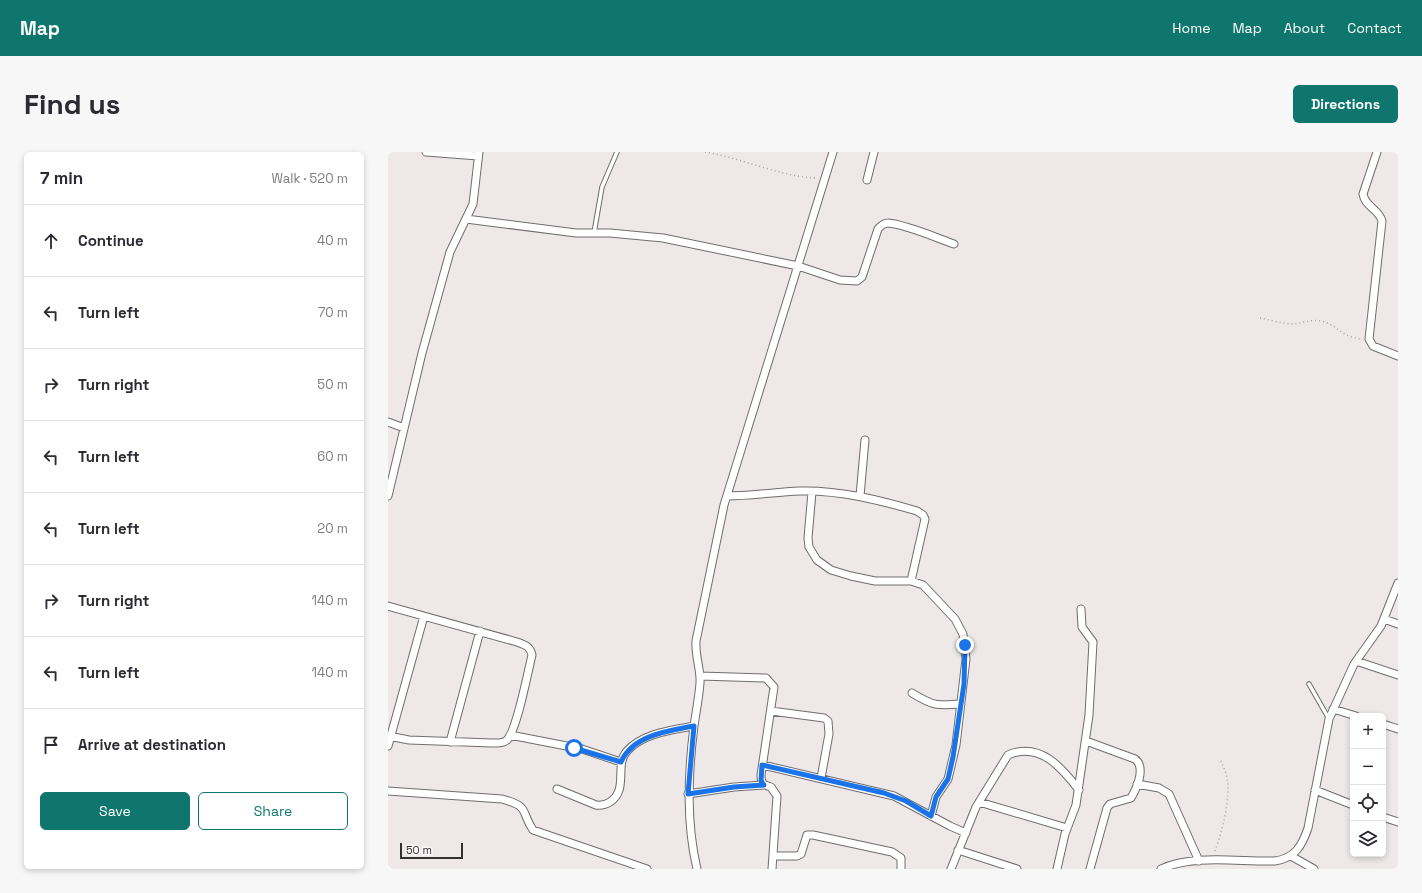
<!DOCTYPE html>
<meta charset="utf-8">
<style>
:root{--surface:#fff;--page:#f7f7f7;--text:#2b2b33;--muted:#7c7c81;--line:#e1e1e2;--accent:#0f766e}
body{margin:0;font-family:"Space Grotesk",sans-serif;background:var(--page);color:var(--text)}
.controls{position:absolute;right:12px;bottom:12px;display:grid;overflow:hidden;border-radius:6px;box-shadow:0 2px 6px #0003}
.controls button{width:36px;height:36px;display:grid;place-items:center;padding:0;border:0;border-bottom:1px solid var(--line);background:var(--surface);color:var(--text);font:20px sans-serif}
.scale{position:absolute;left:12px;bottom:10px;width:63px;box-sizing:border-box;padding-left:4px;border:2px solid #333131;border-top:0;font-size:11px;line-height:14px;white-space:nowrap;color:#333131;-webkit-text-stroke:3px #fbf6f7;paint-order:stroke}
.stop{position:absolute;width:12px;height:12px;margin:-9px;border:3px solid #1a73e8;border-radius:50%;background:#fff}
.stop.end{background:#1a73e8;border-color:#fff;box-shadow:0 1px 4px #0008}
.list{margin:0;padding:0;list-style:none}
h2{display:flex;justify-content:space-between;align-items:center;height:52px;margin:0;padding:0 16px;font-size:17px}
h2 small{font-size:13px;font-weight:400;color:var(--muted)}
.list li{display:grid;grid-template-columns:26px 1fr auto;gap:12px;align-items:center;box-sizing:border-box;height:72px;padding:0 16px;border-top:1px solid var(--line)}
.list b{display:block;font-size:15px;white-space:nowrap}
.list em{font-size:13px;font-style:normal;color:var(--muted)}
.actions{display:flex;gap:8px;padding:12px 16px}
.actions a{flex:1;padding:9px 0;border:1px solid var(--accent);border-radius:6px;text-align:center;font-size:14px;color:var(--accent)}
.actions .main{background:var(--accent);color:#fff}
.icon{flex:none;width:22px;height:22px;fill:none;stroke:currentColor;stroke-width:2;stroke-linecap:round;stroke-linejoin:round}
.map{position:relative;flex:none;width:1010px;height:717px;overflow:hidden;border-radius:6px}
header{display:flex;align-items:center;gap:24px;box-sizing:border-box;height:56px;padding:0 20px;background:var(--accent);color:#fff}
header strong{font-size:19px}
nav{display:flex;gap:22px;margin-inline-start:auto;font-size:14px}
.intro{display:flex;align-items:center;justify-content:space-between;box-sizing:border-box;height:96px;padding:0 24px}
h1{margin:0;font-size:28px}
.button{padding:10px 18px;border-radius:6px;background:var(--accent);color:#fff;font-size:14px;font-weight:700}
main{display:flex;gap:24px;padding:0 24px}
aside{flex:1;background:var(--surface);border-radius:6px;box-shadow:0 2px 6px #0003}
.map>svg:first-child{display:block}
</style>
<header>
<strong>Map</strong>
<nav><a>Home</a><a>Map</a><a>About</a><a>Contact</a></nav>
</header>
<div class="intro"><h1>Find us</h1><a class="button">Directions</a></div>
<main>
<aside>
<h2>7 min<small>Walk · 520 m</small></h2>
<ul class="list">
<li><svg class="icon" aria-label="ahead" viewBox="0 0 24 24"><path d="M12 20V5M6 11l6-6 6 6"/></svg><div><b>Continue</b></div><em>40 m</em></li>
<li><svg class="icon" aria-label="left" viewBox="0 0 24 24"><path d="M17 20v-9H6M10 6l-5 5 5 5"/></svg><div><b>Turn left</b></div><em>70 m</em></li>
<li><svg class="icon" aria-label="right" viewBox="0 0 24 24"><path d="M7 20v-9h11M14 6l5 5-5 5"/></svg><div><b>Turn right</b></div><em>50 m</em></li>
<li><svg class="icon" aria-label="left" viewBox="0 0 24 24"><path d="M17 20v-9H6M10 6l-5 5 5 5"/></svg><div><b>Turn left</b></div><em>60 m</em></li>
<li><svg class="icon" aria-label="left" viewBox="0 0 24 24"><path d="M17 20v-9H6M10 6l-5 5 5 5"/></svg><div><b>Turn left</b></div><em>20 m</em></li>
<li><svg class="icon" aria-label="right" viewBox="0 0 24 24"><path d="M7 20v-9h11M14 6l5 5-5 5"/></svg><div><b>Turn right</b></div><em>140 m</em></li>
<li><svg class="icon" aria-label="left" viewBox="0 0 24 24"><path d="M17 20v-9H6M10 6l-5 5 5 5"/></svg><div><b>Turn left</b></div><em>140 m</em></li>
<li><svg class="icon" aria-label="arrive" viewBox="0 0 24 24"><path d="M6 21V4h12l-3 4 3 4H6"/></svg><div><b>Arrive at destination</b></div></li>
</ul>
<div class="actions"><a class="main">Save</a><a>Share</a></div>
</aside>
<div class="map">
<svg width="1010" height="717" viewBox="0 0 1010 717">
<rect width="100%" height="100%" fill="#eee8e9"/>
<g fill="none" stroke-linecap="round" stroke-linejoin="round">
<g stroke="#716c6d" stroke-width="5.5">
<path id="lane" d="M206,81L214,35L229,0
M921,532L941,567"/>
</g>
<g stroke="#716c6d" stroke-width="9">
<path id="street" d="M38,0L90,4
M989,0L975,42C977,55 991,57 994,69L981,187L985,194L1010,204
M479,28L486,0
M78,67L188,81H222L275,86L410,114L452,128L469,129L474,125L490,77C493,74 495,71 500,71C517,72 549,86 566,92
M0,270L16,276
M424,340L420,386L421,395L429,408L443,418L463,424L487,429H523L535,433L567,467L575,482L578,507L568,593L560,627L548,645L543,664
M0,344L34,201L62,100L85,52L91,0
M339,344C363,344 388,340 412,339C452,338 491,348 529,359L535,363L537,367L523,429
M472,344L477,288
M0,454L129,490C137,493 142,494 144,503C140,519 129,578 119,588C115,592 109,591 104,591L21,588L0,584
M996,467L1010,472
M968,509L1010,523
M312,524L378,526L386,535L373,623C373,631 375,633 383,635L389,644L384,717
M524,541C545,554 549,554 573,552
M945,557L968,564
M383,559L436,566L440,569L441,582L433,626
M995,572L1010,577
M122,583L194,597L233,610
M698,589L747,607C758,615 749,636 743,646L722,652L719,656L702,717
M62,590L92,479
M0,594L36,464
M375,613L506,644L562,674L578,681
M749,632L771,636L781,642L811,709
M169,637L208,653C213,654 217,653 222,650C241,637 226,614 239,599C255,581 284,578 306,574
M927,638L965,653
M0,639L114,647C143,655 132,659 145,678L259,717
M300,642L346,635L376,633
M591,650L679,676
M995,665L1010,670
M570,698L629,717
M385,704H409L413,702L419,683H425L504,700L513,706V717
M903,704L926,717
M309,717C298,670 300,622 306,574C308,560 311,545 312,531C313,518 307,505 308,489L336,353L445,0
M563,717L588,655L620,603C652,589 674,616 691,638
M669,717L677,682L688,653L701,563L705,490L694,475L693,457
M773,717C805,702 851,710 887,709C907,706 914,694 920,676L941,567L966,512L993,474L1010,431"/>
</g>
<path stroke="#a8a3a4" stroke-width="1.5" stroke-dasharray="1 3" stroke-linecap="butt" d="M317,0C354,6 393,25 429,26
M872,166C883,168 895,172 906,172C915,171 923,167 933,169C949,172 953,186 975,187
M827,699C834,680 843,646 839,626C838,619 834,613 832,606"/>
<use href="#lane" stroke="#fff" stroke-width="3.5"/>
<use href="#street" stroke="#fff" stroke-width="7"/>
</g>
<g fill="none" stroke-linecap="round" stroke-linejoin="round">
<path stroke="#1a73e8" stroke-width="5" d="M186,596L233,610C245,583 280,579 306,574L300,642L346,635L376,633L373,629L374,613L496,641L518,649L543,664L548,645L560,627L565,605L576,532L577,493"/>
</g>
</svg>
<div class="controls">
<button>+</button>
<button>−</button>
<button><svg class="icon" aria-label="locate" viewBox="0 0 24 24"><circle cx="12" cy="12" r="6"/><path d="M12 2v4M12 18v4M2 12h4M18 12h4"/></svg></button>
<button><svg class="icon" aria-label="layers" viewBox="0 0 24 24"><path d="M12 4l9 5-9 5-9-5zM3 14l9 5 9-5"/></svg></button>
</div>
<div class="scale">50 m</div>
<div class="stop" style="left:186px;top:596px"></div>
<div class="stop end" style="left:577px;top:493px"></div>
</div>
</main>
